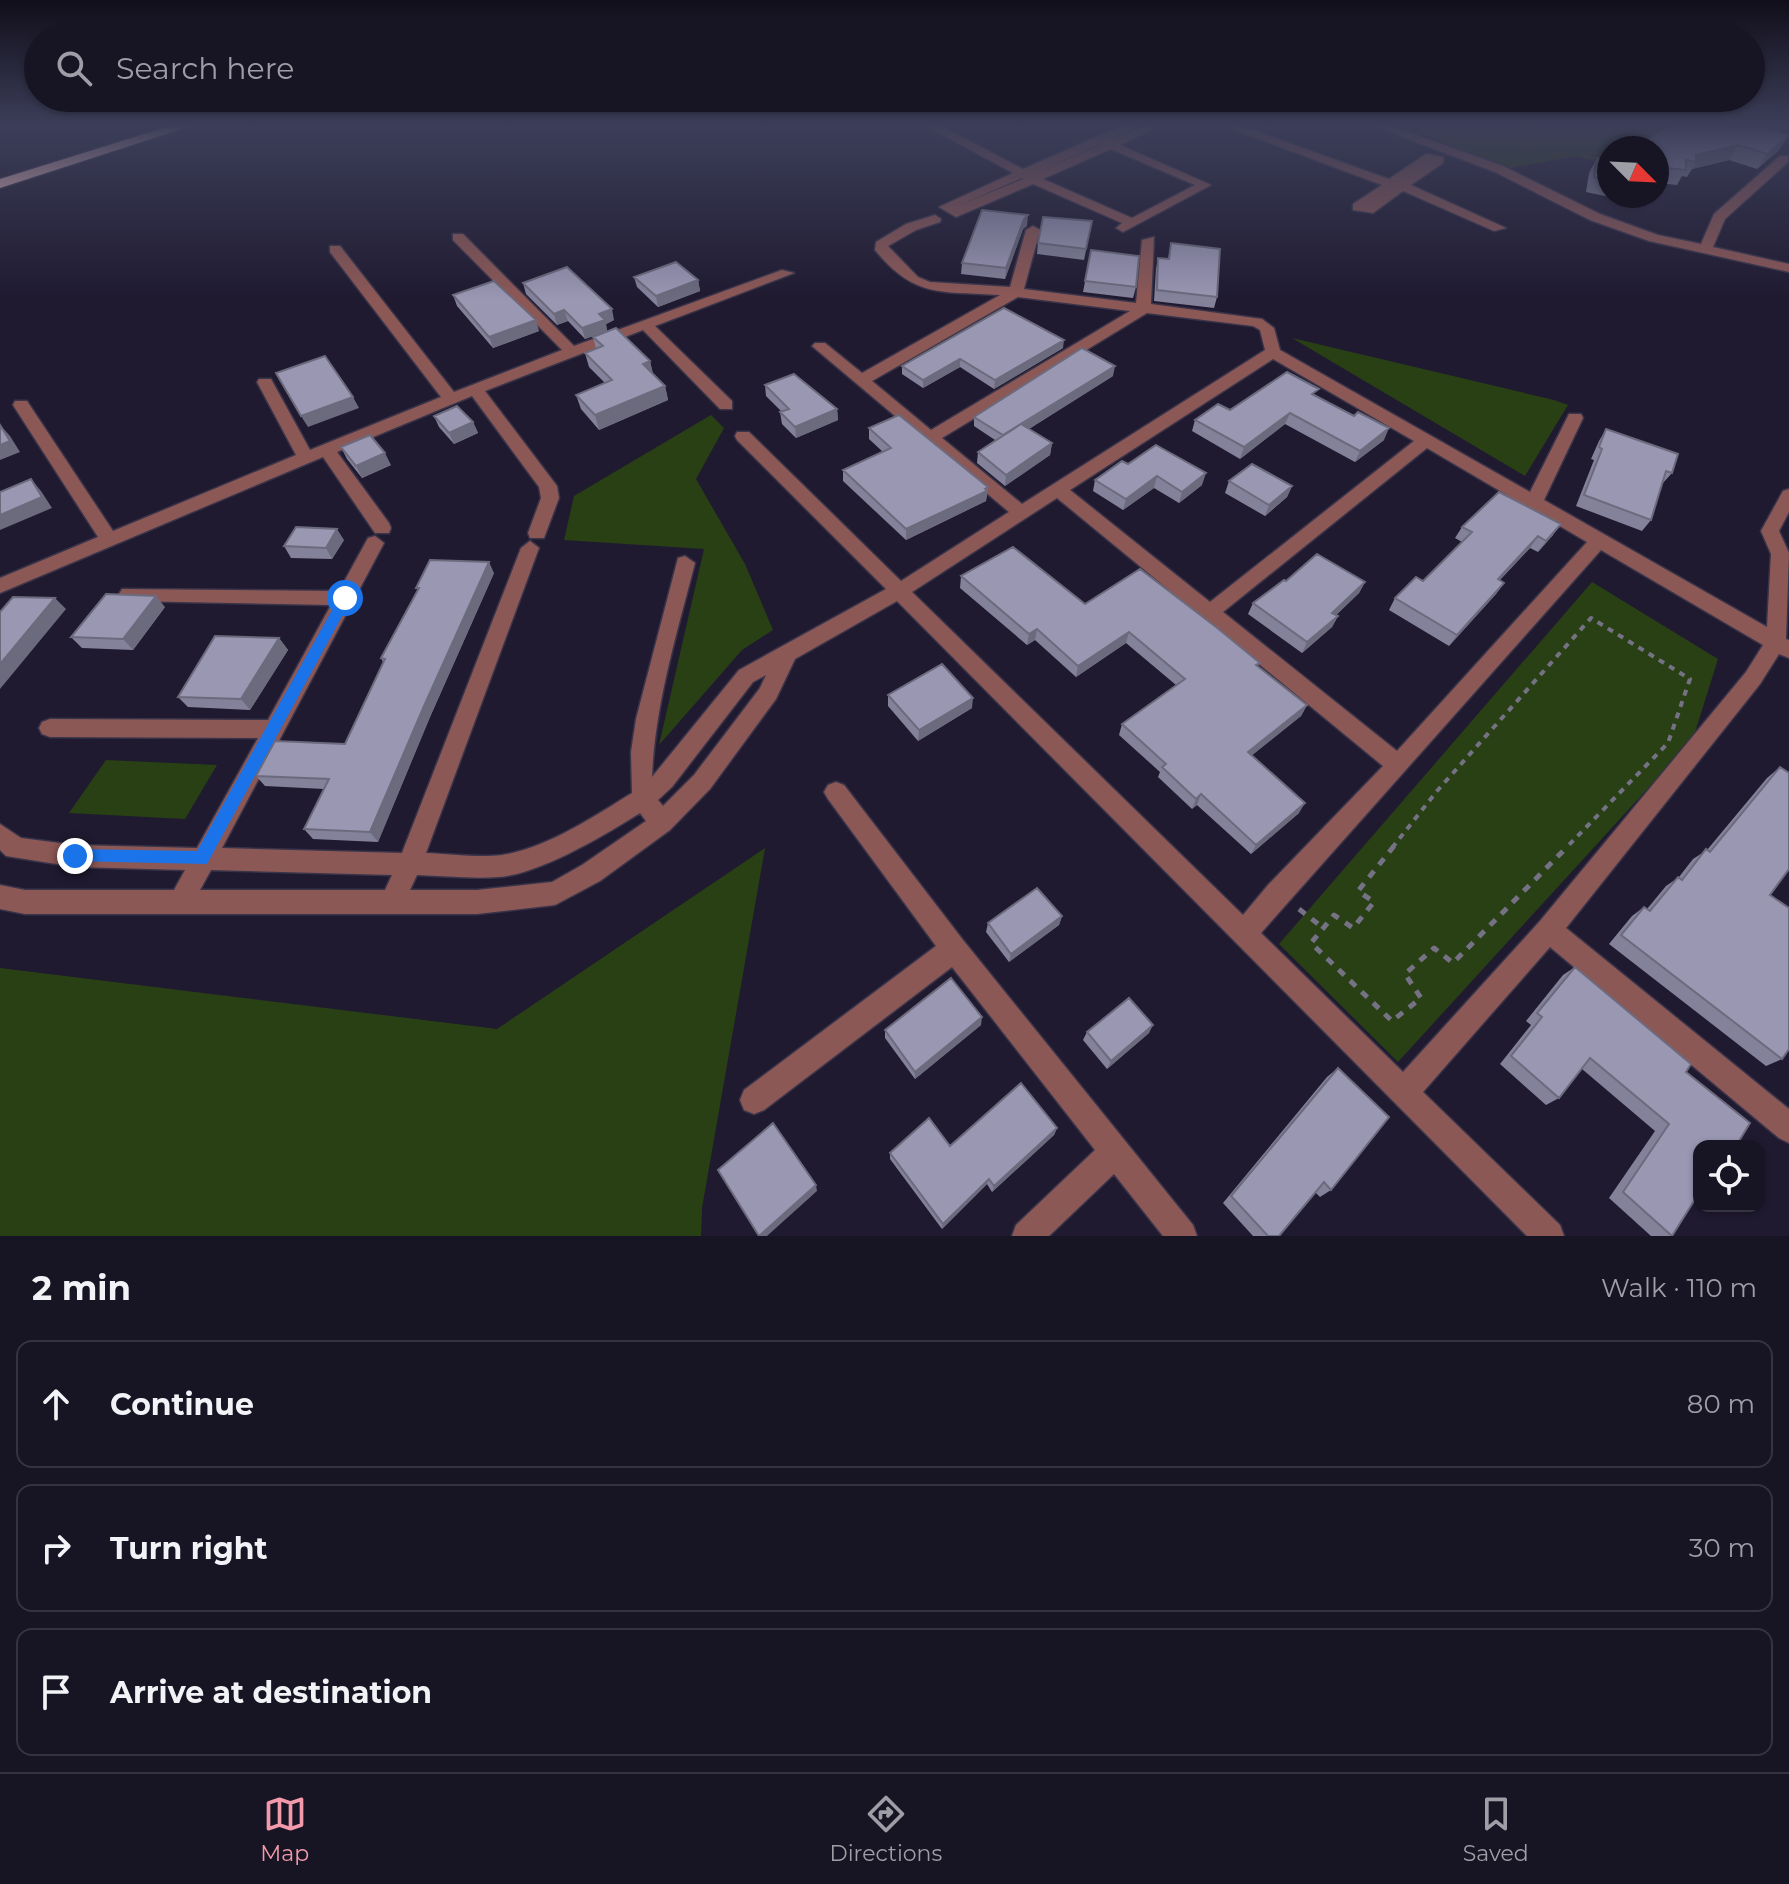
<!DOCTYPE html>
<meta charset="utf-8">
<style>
:root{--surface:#171424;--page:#242131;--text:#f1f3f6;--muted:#9e9ea6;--line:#363341;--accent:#f39aaa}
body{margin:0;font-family:Montserrat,sans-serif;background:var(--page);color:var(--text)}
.controls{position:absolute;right:24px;bottom:24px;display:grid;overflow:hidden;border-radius:16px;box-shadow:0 2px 6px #0004}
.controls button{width:72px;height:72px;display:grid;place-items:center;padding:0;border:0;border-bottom:2px solid var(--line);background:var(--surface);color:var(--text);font:40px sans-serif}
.compass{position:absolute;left:1597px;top:136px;width:72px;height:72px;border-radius:50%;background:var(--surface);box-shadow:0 2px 6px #0004;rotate:114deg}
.stop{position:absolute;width:24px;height:24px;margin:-18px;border:6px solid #1a73e8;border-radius:50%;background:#fff}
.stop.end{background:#1a73e8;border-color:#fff;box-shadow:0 2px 8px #0008}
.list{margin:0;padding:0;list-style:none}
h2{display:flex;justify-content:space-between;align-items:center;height:104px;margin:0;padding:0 32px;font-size:34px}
h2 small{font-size:26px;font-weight:400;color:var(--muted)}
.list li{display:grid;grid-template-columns:52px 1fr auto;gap:24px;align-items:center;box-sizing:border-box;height:128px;margin:0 16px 16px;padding:0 16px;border:2px solid var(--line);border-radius:16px}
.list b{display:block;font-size:30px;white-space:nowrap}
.list em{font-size:26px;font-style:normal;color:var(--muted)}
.icon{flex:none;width:44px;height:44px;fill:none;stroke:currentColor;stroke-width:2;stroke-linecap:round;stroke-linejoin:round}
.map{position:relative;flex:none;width:1789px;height:1236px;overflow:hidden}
.search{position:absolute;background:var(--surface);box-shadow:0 2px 6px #0004;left:24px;right:24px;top:24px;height:88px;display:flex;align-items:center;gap:20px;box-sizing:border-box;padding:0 28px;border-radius:44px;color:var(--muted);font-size:30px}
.sheet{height:536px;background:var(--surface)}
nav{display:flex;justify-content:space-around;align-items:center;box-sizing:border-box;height:112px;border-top:2px solid var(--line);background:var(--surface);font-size:22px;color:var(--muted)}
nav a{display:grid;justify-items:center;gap:4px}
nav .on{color:var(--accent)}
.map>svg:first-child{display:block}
</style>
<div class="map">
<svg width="1789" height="1236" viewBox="0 0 1789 1236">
<rect width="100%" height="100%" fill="#1f1a30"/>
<path fill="#294015" d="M1420,126H1682L1642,148H1609V160L1601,163L1576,156L1505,169L1418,131Z
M1292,338L1554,400L1568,405L1525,476Z
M711,415L724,428L696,479L745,564L773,630L742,650L659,745L704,549L564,540L574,496Z
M1592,582L1718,659L1693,739L1398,1062L1279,944Z
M106,760L217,765L185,819L69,813Z
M765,848L702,1208L701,1236H0V968L497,1029Z"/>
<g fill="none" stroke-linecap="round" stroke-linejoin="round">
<g stroke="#393449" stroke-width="3">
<path id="minor" d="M926,126H941L1023,169L1122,126H1138L1109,140L1144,126H1160L1120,145L1211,185L1123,232L1116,228L1122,223L1033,184L956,217L939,207L1013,173ZM1099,145H1101L1032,174ZM1111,149L1195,185L1132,218L1043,179ZM1022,178L1023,179L955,207Z
M1224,126H1241L1389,179L1426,154L1443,157V163L1411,185L1506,228L1494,231L1403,191L1373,213L1353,210V204L1382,185Z
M1374,126H1391L1503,166L1600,214L1658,235L1701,244L1714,214L1780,156H1788V162L1725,219L1713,247L1789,264V272L1649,241L1590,220L1495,172Z
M935,215L941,219L940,222L916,230L888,246L918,277L930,282L1010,287L1026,230L1033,226L1040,230L1024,289L1136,303L1142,240L1154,237L1151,304L1262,319L1274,328L1280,350L1530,492L1569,414H1581L1583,418L1544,500L1767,627L1771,554L1761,531L1783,491L1789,489V512L1779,531L1789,553L1786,639L1789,640V658L1779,654L1760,684L1566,928L1789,1109V1143L1779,1138L1550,947L1423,1092L1560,1225L1564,1236H1527L897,601L795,659L776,699L710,789L670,830L600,881L555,905L477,914H25L0,909V885L25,890H174L185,870L75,867L6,856L0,850V824L21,838L75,845L197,848L258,738L50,737L42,734L39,728L42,722L50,719L268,720L331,605L129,601L122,599L119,594L122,589L339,591L368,538L375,536L384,543L222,848L402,853L521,548L530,541L539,548L426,853C450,854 478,858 502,855C547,848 593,817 632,793L631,752L636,719L678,558L685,556L695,563C677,633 655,704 652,777L739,670L886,589L737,440L735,436L737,432H749L901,581L1009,512L812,346L815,343H825L862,373L1000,295C942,291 915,299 875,250L876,242L906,224ZM1018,297L1130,311L931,430L872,381ZM1147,313L1253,326L1260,330L1265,350L1022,504L942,438ZM1273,359L1414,441L1210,602L1070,490ZM1427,448L1587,542L1397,751L1223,612ZM1057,498L1383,766L1268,885L1243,915L912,592ZM1601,550L1763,645L1746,672L1540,921L1403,1072L1261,933ZM766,675L760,688L694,775L663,806L658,800L672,787L753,682ZM640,813L646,821L582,865L552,882L477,890H410L417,875C444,876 472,879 499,877C540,874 605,835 640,813ZM211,870L392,875L385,890H200Z
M453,234H463L574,346L782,270L794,273L655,326L732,401V409H720L643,330L485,391L557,486L559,498L544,538H530L528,533L541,498L539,487L472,396L337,452L389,523L391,528L389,533H375L323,457L0,593V578L98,537L13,405L15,401H27L113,531L296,455L257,382L259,379H271L310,450L441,397L330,252V246H340L454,392L562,350L453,240Z
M836,782L844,785L963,940L1193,1225L1197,1236H1163L1114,1174L1049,1236H1012L1016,1225L1095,1150L952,967L764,1110L754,1114L744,1110L740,1100L744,1090L936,946L828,799L824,792L828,785Z"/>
</g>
<g stroke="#393449" stroke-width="3">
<path id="highway" d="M170,126H191L0,188V179Z"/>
</g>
<path stroke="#767285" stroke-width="4" stroke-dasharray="6 6" stroke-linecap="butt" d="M1392,848L1437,791L1591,618L1690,679L1668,743L1566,848"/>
<path stroke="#767285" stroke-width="5" stroke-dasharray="8 8" stroke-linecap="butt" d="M1394,846L1358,891L1374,902L1353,928L1334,915L1311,943L1392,1021L1421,998L1405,974L1434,948L1453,963L1568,846
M1299,909L1322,927"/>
<use href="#minor" fill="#8c5856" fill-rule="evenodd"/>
<use href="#highway" fill="#f9c4c1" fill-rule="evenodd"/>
</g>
<path fill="#84829a" d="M1671,126L1779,150L1757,169L1729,160L1692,169L1687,177L1682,176L1677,185L1657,183V148Z
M1609,154V196H1653L1648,205L1586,192L1589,173L1597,158L1606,159Z
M1092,221L1084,260L1037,254L1038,243Z
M1027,226L1023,229L1005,279L961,274L962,263Z
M1171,243L1217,297L1214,308L1154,301L1156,269L1158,258L1168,259Z
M1091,250L1136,287L1133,298L1083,292Z
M634,277L698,280L700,291L658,307L637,287Z
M523,283L614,320L606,324L607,331L585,339L568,321L557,325L526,294Z
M453,295L539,331L493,348L457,306Z
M593,337L650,361L653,374L665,386L668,400L599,430L581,409L576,395L605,383L589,367L585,353L596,348Z
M1063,348L994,389L960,367L923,388L902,374V366Z
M1113,376L1029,429L1052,443L1050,455L1005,486L977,463L978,452L995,440L974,426V417Z
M765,385L837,409L838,420L796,438L782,424L780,412H782L766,396Z
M1317,396L1384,440L1355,462L1285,424L1240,459L1192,431L1195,420L1230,410Z
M434,416L473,422L478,433L454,444L439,427Z
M869,428L988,487L986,501L906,540L843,481V470L883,452L869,439Z
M1606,429L1672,473L1662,484L1651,520L1642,531L1576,506L1594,460L1591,459L1599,441Z
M341,447L391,465L362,478L347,459Z
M1128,464L1202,485L1179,503L1154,488L1123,510L1093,491L1095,480Z
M1229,481L1292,486L1287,497L1265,516L1225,493Z
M1462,527L1553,535L1538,552L1530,548L1500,580L1504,583L1496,594L1449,646L1389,610L1395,598L1423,581L1462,542L1455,538Z
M344,540L332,559L291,558L284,546Z
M494,573L430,717L378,842L313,839L304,829L324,789L265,786L256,776L345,744L383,662L381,658L418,591L416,588Z
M961,576L1085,604L1258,667L1307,705L1301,716L1251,756L1299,813L1251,854L1197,805L1192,809L1158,777L1160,772L1119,735L1122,724L1176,685L1126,643L1076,677L1035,640L1027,645L960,588Z
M1286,581L1365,582L1359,593L1336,615L1338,616L1332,627L1302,653L1248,614L1253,603Z
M165,607L133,650L82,648L71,637Z
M279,638L288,650L250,710L188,707L178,697Z
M888,695L972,708L918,741L888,706Z
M1780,767L1770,895L1782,1059L1766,1066L1609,944L1632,916L1644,907L1647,909L1666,886L1679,877L1693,859L1707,850L1767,778Z
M1062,916L1059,925L1009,962L986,932L988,923Z
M1575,967L1686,1072L1699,1146L1672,1236H1651L1609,1198L1655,1131L1582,1069L1559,1098L1546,1105L1500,1064L1531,1025L1526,1021L1563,975Z
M981,1025L915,1079L885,1038V1030Z
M1087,1032L1149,1033L1107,1069L1083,1040Z
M1338,1068L1331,1190L1320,1197L1315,1192L1279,1236H1253L1223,1203L1327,1077Z
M1057,1128L1054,1135L992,1192L987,1184L942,1229L890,1159V1153L950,1146Z"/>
<path fill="#6c6a7d" d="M1789,135L1779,150L1757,169L1767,154Z
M1738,145L1729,160L1692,169L1696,162V155Z
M1028,215L1027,226L1023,229L1005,279L1006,268L1024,219Z
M698,280L700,291L658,307L656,296Z
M612,309L614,320L606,324L607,331L585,339L582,328L599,314Z
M564,310L568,321L557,325L554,314Z
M536,320L539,331L493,348L489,337Z
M1064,340L1063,348L994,389L995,380Z
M960,359V367L923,388V380Z
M650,361L653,375L643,364Z
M1115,366L1113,376L1003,445L1004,436Z
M665,386L668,400L599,430L595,415Z
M353,397L359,408L308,427L301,416Z
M837,409L838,420L796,438L795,427Z
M1290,413L1285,424L1240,459L1244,447Z
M473,422L478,433L454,444L449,433Z
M0,425L10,436L20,452L0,460Z
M1389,428L1384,440L1355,462L1360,451Z
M1052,443L1050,455L1005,486L1006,475Z
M385,453L391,465L362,478L356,466Z
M1206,473L1202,485L1179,503L1182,492Z
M1157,476L1154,488L1123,510L1126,499Z
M31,479L41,491L52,508L0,530V515Z
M1292,486L1287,497L1265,516L1269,505Z
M988,487L986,501L906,540V529Z
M1561,524L1553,535L1538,552L1546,541Z
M337,529L344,540L332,559L326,548Z
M1538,536L1530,548L1490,590L1498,579Z
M489,562L494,573L430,717L378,842L370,832L424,706Z
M1365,582L1359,593L1327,624L1332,613Z
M1504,583L1496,594L1449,646L1457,635Z
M156,596L165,607L133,650L123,639Z
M55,598L66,609L0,689V664Z
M1338,616L1332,627L1302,653L1307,642Z
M1037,629L1035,640L1027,645L1029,634Z
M1129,632L1126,643L1076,677L1078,666Z
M279,638L288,650L250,710L241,699Z
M973,698L972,708L918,741L919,730Z
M1307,705L1301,716L1242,763L1248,752Z
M1201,794L1197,805L1192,809L1196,799Z
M1305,803L1299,813L1251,854L1256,845Z
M1062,916L1059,925L1009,962L1011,954Z
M982,1017L981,1025L915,1079V1072Z
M1153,1025L1149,1033L1107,1069L1111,1061Z
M1057,1128L1054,1135L992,1192L994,1186Z
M989,1179L987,1184L942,1229L943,1224Z
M816,1185L817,1191L767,1236H759Z"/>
<path fill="#9a97b3" stroke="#6c6a7d" stroke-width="2" d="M1671,126H1758L1789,135L1767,154L1738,145L1696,155V162L1686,160V170L1658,167L1657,190V148H1631Z
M1609,154V180L1594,177L1597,158L1608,160Z
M982,210L1028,215L1024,219L1006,268L962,263Z
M1043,217L1092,221L1086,249L1038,243Z
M1171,243L1220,249L1217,297L1157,290L1158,258L1169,259Z
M1091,250L1139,256L1136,287L1085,281Z
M676,262L698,280L656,296L634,277Z
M567,267L612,309L599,314L605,320L582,328L564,310L554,314L523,283Z
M494,281L536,320L489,337L453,295Z
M1004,308L1064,340L995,380L960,359L923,380L902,366Z
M616,328L650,361L643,364L665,386L595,415L576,395L612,380L585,353L603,346L593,337Z
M1082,348L1115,366L1003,435L974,417Z
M325,356L353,397L301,416L276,373Z
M1287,372L1319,389L1312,394L1354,416L1358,412L1389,428L1360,451L1290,413L1244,447L1195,420L1218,404L1230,410Z
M794,374L837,409L795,427L780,412L789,409L765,385Z
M457,406L473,422L449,433L434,416Z
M899,415L988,487L985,489L987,491L906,529L843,470L891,448L869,428Z
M1021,424L1052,443L1006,475L978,452Z
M0,425L10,441L0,445Z
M1606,429L1678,454L1672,473L1666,471L1651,520L1584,495L1602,449L1599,447Z
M370,435L385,453L356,466L341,447Z
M1156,445L1206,473L1182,492L1157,476L1126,499L1095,480L1122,461L1128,464Z
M1252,464L1292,486L1269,505L1229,481Z
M31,479L42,497L0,515V492Z
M1499,492L1561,524L1546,541L1538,536L1498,579L1504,583L1457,635L1395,598L1416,577L1423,581L1472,532L1462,527Z
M296,527L337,529L326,548L284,546Z
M1013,547L1085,604L1140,569L1216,627L1260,663L1256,665L1307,705L1248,752L1305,803L1256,845L1201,794L1196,799L1162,767L1166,764L1122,724L1185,679L1129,632L1078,666L1037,629L1029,634L961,576Z
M1317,554L1365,582L1332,613L1338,616L1307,642L1253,603L1284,580L1286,581Z
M430,560L489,562L424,706L370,832L304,829L329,779L256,776L275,741L345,744L385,659L381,658L419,588H416Z
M106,594L156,596L123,639L71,637Z
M13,597L55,598L0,664V612Z
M215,636L279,638L241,699L178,697Z
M942,664L973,698L919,730L888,695Z
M1780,767L1789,773V869L1770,895L1789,908V1049L1782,1059L1621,935L1644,907L1650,911L1678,877L1682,880L1706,849L1710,852Z
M1037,888L1062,916L1011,954L988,923Z
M1575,967L1691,1064L1686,1072L1750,1123L1736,1146H1699V1193L1672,1236L1623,1192L1669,1124L1590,1058L1559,1098L1511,1056L1542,1017L1537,1013Z
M951,978L982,1017L915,1072L885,1030Z
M1129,998L1153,1025L1111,1061L1087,1032Z
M1338,1068L1389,1117L1331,1190L1324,1182L1279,1236H1268L1231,1196Z
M1021,1083L1057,1128L994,1186L989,1179L943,1224L890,1153L929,1118L950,1146Z
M773,1123L816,1185L759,1236L718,1170Z"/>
<linearGradient id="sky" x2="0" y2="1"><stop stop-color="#110e1a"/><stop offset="0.42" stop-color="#3c3e59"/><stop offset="1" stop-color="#3c3e59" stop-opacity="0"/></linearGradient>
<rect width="1789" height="299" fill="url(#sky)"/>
<path fill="#1a73e8" d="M345,593L352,598L207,864L70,861V851L75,849L197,851L341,594Z"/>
</svg>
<div class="controls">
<button><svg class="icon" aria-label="locate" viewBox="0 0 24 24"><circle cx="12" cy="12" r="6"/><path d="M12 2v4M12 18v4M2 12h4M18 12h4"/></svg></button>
</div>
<svg class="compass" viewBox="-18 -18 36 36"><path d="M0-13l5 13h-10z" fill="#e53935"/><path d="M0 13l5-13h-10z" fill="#9e9ea6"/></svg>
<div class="stop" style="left:345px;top:598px"></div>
<div class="stop end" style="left:75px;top:856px"></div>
<div class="search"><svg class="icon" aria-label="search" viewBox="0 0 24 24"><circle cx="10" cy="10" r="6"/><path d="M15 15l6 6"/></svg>Search here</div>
</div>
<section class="sheet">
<h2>2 min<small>Walk · 110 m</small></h2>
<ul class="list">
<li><svg class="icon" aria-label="ahead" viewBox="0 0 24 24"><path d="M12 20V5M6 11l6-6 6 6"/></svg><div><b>Continue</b></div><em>80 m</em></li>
<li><svg class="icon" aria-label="right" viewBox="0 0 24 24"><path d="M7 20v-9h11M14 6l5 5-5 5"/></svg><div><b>Turn right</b></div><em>30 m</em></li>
<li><svg class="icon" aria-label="arrive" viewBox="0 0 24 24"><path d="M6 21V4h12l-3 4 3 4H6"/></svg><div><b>Arrive at destination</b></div></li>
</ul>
</section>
<nav>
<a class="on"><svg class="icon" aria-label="map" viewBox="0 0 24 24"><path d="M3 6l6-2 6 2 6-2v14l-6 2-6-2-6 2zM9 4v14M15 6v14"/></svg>Map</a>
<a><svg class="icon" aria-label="directions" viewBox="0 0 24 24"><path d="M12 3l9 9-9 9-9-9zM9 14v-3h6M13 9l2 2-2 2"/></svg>Directions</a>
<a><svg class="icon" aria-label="saved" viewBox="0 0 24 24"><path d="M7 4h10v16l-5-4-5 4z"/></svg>Saved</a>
</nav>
